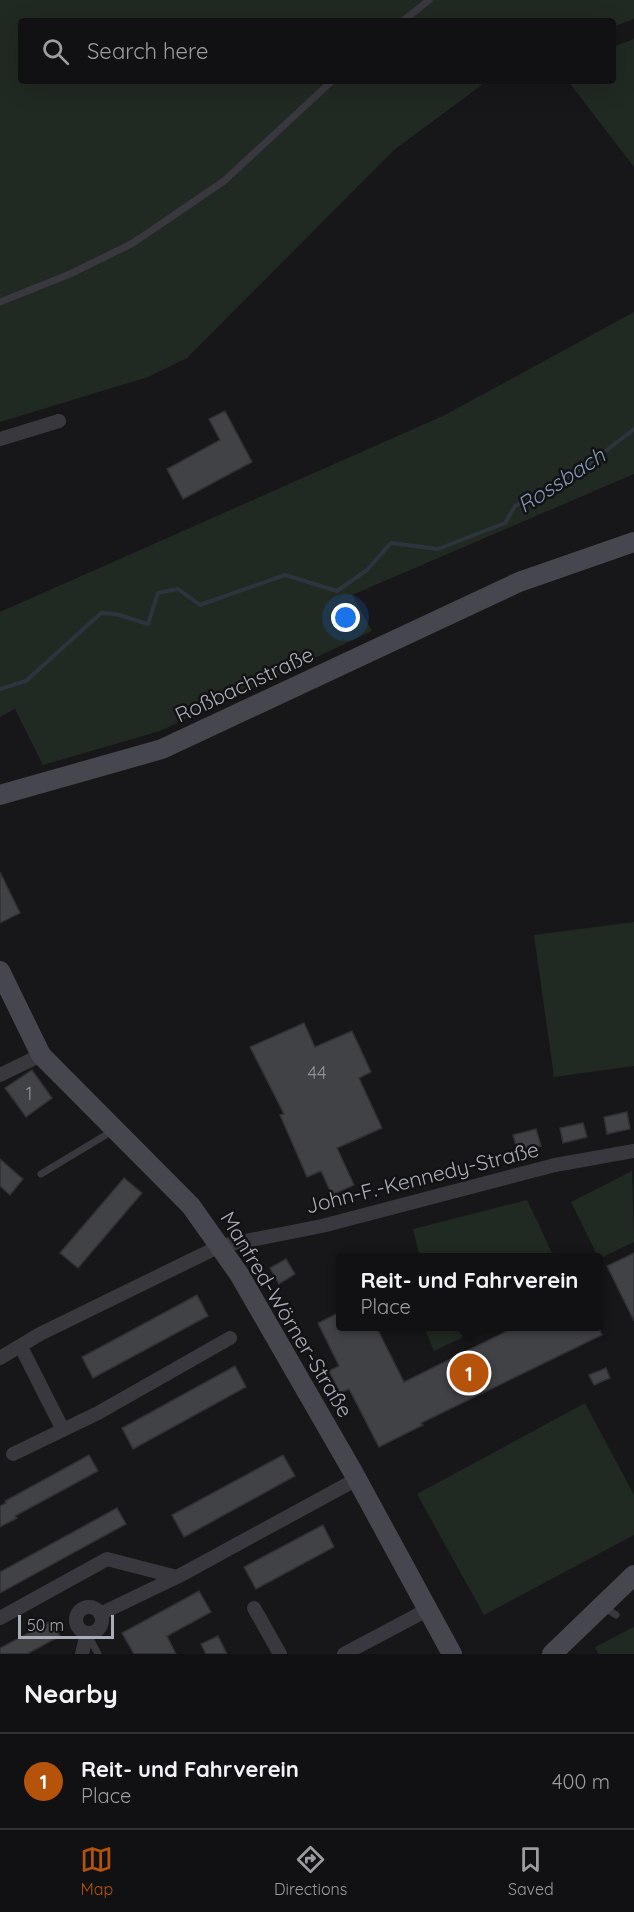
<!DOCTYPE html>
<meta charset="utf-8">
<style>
:root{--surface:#111113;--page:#1e1f21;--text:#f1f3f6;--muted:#9c9da0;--line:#303133;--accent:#b45309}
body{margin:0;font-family:Quicksand,sans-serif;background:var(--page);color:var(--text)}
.scale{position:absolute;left:18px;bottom:15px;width:96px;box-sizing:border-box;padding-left:6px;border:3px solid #a9adb8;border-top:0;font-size:16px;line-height:21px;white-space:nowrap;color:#a9adb8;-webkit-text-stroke:4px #121214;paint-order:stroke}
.you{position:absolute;left:346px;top:618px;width:21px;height:21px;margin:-15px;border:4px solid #fff;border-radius:50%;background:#1a73e8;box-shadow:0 0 0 9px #1a73e833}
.badge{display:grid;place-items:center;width:39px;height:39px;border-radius:50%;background:var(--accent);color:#fff;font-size:20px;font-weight:700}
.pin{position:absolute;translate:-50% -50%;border:3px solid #fff;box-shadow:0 2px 6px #0006}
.popup{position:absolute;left:336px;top:1253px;width:267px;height:78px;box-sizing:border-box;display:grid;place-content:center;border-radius:6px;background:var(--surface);filter:drop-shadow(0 2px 4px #0005);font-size:20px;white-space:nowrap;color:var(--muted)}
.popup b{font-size:22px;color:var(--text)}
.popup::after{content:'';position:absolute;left:50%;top:100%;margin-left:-12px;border:12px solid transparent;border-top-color:var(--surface)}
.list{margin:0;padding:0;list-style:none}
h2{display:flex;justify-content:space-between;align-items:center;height:78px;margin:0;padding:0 24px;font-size:26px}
h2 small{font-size:20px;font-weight:400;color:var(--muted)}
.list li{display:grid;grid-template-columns:39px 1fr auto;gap:18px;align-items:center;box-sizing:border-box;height:96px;padding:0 24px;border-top:2px solid var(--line)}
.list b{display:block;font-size:22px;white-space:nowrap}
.list p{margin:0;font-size:20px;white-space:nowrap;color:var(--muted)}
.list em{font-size:20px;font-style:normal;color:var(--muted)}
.icon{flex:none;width:33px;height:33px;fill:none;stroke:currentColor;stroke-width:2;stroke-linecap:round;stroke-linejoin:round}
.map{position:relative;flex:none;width:634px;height:1654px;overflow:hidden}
.search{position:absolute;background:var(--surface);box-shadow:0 6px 24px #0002;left:18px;right:18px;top:18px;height:66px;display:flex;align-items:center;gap:15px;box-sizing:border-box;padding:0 21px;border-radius:6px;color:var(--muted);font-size:22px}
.sheet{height:174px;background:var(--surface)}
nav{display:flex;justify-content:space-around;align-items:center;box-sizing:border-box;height:84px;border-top:2px solid var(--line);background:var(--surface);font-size:16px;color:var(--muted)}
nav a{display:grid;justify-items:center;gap:3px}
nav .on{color:var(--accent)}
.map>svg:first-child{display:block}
</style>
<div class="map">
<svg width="634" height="1654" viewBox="0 0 634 1654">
<rect width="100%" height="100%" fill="#171719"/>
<path fill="#212923" d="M0,0H634V19L613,27V21H21V81H487L394,150L187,358L148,377L0,422Z
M634,39V167L568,81H613V47Z
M634,312V474L352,595L372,631L160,731L43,765L15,709L0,717V612L445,415Z
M634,922V1066L554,1077L534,935Z
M632,1171L634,1242L599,1259L571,1202Z
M527,1200L554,1257H420L413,1229Z
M424,1327H485L434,1351Z
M585,1403L634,1495V1535L484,1615L417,1494Z
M634,1627V1654H598L595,1647Z"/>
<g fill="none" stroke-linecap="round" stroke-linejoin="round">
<path stroke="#2d343d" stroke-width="4" d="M0,689L26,681L101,613L116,614L148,624L158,593L178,589L200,605L285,575L337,591L367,570L391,543L438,549L505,523L515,506L589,464L634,429"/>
</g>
<path fill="#414246" stroke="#313135" stroke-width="1.5" d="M225,411L252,462L183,499L167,469L220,440L209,419Z
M0,872L20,913L0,923Z
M304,1023L315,1047L352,1031L371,1072L359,1078L382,1128L337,1148L354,1185L332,1195L321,1171L307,1177L280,1115L284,1114L250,1047Z
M32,1070L52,1098L26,1117L5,1088Z
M627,1112L630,1129L607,1134L604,1117Z
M583,1123L587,1137L563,1143L560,1128Z
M536,1129L541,1146L518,1152L513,1135Z
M0,1159L23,1179L10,1195L0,1186Z
M124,1178L142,1193L78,1268L60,1253Z
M634,1253V1321L607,1266Z
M286,1259L295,1274L279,1284L270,1268Z
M197,1295L208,1316L93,1378L82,1357Z
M340,1312V1326H376L404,1382L517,1326H598L602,1335L421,1423L423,1425L379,1447L349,1389L340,1393L329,1371L339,1366L318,1323Z
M235,1366L246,1387L133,1449L122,1428Z
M606,1368L610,1378L594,1385L589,1375Z
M89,1455L98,1471L15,1516L17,1518L0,1527V1506L6,1503L5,1501Z
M283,1455L295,1476L184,1537L172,1515Z
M117,1508L126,1524L0,1593V1572Z
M323,1525L334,1547L256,1589L244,1567Z
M199,1591L211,1612L167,1636L176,1654H134L122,1633Z
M51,1621L60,1636L27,1654H0V1648Z
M218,1636L227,1654H206L201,1644Z"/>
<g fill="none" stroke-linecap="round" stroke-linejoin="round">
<path stroke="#38383e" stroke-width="7" d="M403,21L429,0
M0,302L70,274L133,243L224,181L332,81
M41,1174L114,1130
M603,1606L616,1615
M88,1635L98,1654"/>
<path stroke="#38383e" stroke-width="14" d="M0,439L59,421
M0,1075L41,1055
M21,1347L63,1430
M0,1358L40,1334L220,1246L322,1226L555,1165L634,1151
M13,1454L98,1413L230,1338
M76 1620a13 13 0 1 1 26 0a13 13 0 1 1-26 0Z
M254,1608L280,1654
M100,1614L177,1577L357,1479
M0,1618L107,1559L177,1577
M82,1654L87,1633
M344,1654L427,1610"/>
<path stroke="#46474e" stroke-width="20" d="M0,795L162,749L519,582L634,542
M0,971L41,1055L191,1206L239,1274L353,1472L452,1654
M552,1654L634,1575"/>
</g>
<g text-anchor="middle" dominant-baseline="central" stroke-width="5" stroke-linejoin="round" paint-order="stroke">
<g font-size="18" fill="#8f929c">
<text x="317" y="1072">44</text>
<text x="29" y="1093">1</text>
</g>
<g font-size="21" fill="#a9adb8" stroke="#121214">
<text transform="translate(244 684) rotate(-25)">Roßbachstraße</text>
<text transform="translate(422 1177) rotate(-14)">John-F.-Kennedy-Straße</text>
<text transform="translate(287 1314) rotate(59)">Manfred-Wörner-Straße</text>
</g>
<g font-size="22" font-style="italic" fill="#8197b2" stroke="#121214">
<text transform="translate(561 480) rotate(-33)">Rossbach</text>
</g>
</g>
</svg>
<div class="scale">50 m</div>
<div class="you"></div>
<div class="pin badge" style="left:469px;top:1373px">1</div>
<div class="popup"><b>Reit- und Fahrverein</b>Place</div>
<div class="search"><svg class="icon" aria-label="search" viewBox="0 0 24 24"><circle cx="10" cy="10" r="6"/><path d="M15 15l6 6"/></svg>Search here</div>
</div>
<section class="sheet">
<h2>Nearby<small></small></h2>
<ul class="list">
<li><span class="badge">1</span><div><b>Reit- und Fahrverein</b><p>Place</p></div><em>400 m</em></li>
</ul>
</section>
<nav>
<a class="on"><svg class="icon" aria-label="map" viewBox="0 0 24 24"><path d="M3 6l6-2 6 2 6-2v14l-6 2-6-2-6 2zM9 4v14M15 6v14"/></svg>Map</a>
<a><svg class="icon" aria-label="directions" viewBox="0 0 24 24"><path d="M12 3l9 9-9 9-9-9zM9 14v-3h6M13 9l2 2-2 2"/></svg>Directions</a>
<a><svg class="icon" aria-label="saved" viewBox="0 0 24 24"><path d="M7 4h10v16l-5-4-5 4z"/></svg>Saved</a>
</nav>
